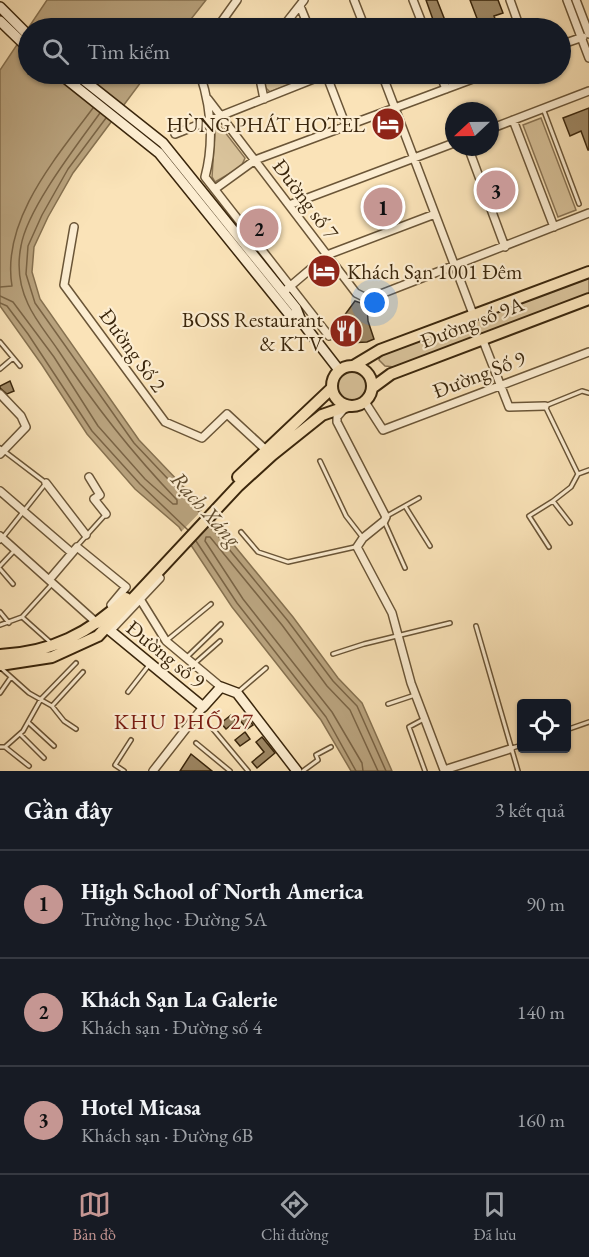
<!DOCTYPE html>
<html lang="vi">
<meta charset="utf-8">
<style>
:root{--surface:#171b24;--page:#242831;--text:#f1f3f6;--muted:#9ea1a6;--line:#363941;--accent:#c59692}
body{margin:0;font-family:"EB Garamond",serif;background:var(--page);color:var(--text)}
.controls{position:absolute;right:18px;bottom:18px;display:grid;overflow:hidden;border-radius:6px;box-shadow:0 2px 4px #0004}
.controls button{width:54px;height:54px;display:grid;place-items:center;padding:0;border:0;border-bottom:2px solid var(--line);background:var(--surface);color:var(--text);font:30px sans-serif}
.compass{position:absolute;left:445px;top:102px;width:54px;height:54px;border-radius:50%;background:var(--surface);box-shadow:0 2px 4px #0004;rotate:248deg}
.you{position:absolute;left:375px;top:303px;width:21px;height:21px;margin:-15px;border:4px solid #fff;border-radius:50%;background:#1a73e8;box-shadow:0 0 0 9px #1a73e833}
.badge{display:grid;place-items:center;width:39px;height:39px;border-radius:50%;background:var(--accent);color:#111;font-size:20px;font-weight:700}
.pin{position:absolute;translate:-50% -50%;border:3px solid #fff;box-shadow:0 2px 6px #0006}
.list{margin:0;padding:0;list-style:none}
h2{display:flex;justify-content:space-between;align-items:center;height:78px;margin:0;padding:0 24px;font-size:26px}
h2 small{font-size:20px;font-weight:400;color:var(--muted)}
.list li{display:grid;grid-template-columns:39px 1fr auto;gap:18px;align-items:center;box-sizing:border-box;height:108px;padding:0 24px;border-top:2px solid var(--line)}
.list b{display:block;font-size:22px;white-space:nowrap}
.list p{margin:0;font-size:20px;white-space:nowrap;color:var(--muted)}
.list em{font-size:20px;font-style:normal;color:var(--muted)}
.icon{flex:none;width:33px;height:33px;fill:none;stroke:currentColor;stroke-width:2;stroke-linecap:round;stroke-linejoin:round}
.map{position:relative;flex:none;width:589px;height:771px;overflow:hidden}
.search{position:absolute;background:var(--surface);box-shadow:0 2px 4px #0004;left:18px;right:18px;top:18px;height:66px;display:flex;align-items:center;gap:15px;box-sizing:border-box;padding:0 21px;border-radius:33px;color:var(--muted);font-size:22px}
.sheet{height:402px;background:var(--surface)}
nav{display:flex;justify-content:space-around;align-items:center;box-sizing:border-box;height:84px;border-top:2px solid var(--line);background:var(--surface);font-size:16px;color:var(--muted)}
nav a{display:grid;justify-items:center;gap:3px}
nav .on{color:var(--accent)}
.map>svg:first-child{display:block}
</style>
<div class="map">
<svg width="589" height="771" viewBox="0 0 589 771">
<rect width="100%" height="100%" fill="#fae3b8"/>
<filter id="stains"><feTurbulence type="fractalNoise" baseFrequency=".00333" numOctaves="4"/><feColorMatrix values="0 0 0 0 .2 0 0 0 0 .09 0 0 0 0 .02 0 0 0 .5 -.17"/></filter>
<radialGradient id="worn" r=".72"><stop offset=".6" stop-color="#630" stop-opacity="0"/><stop offset="1" stop-color="#630" stop-opacity=".3"/></radialGradient>
<path fill="#d9c39b" stroke="#8a7454" stroke-width="1.5" d="M264,74H318L270,92L265,87Z
M541,118L576,210L558,217L523,125Z
M221,127L245,158L241,167L215,182L212,177L215,131Z
M589,276V295L394,367L385,366L379,360L380,356Z
M336 386a15 15 0 1 1 30 0a15 15 0 1 1-30 0Z"/>
<path fill="#b9a37e" stroke="#867150" stroke-width="1.5" d="M47,0H206L184,28H28V74H147L73,173L48,217L34,247L32,272L40,299L139,440L201,505L293,617L338,678L362,703L392,771H351L321,720L232,607L179,527L135,489L87,434L42,365L0,306V70Z"/>
<path fill="#fae3b8" d="M206,506L214,516L188,545L180,533Z"/>
<g fill="none" stroke-linecap="round" stroke-linejoin="round">
<path stroke="#7a6445" stroke-width="1.5" d="M106,118L68,169L42,215L28,246L26,274L35,303L134,443L202,515
M0,287L12,286C1,220 56,158 93,108
M0,296L13,302L54,357L98,426L145,479L173,504H177V500C131,452 94,405 58,350C48,335 35,320 28,304C19,285 17,266 21,246C27,209 77,145 100,113
M0,303L7,306L28,334L92,431L140,484L188,530
M210,526L288,621L333,681L357,706L386,771
M196,541L237,603L326,717L356,771
M363,771L362,763L332,712L243,599L205,541L206,537H210L282,625L327,686L350,710L378,771"/>
</g>
<path fill="#9e8865" stroke="#3a260c" stroke-width="1.5" d="M426,0H437L448,28H436Z
M470,0H498L503,13L494,16L497,24L485,28H461L478,21Z
M589,108V150H588L581,131L570,136L563,118Z
M355,301L367,305L368,321L374,339L367,342L347,343L337,338L330,328L344,316Z
M10,381L14,391L7,394L0,388V386Z
M245,714L253,725L247,729L239,719Z
M231,715L236,721L226,729L221,723Z
M245,732L250,739L240,746L235,740Z
M262,737L275,753L257,768L252,762L264,752L256,742Z
M191,754L212,771H180Z"/>
<g fill="none" stroke-linecap="round" stroke-linejoin="round">
<g stroke="#6a5537" stroke-width="6">
<path id="lane" d="M544,111L579,204
M0,342L20,366
M0,369L13,358
M0,448L46,483L0,541
M320,461L346,516L363,538
M578,474L589,470
M405,506L430,546
M387,516L419,498
M385,523L405,568
M570,523L553,501L571,487L578,474L545,406L582,391L589,393
M241,532L258,552L288,562L355,547
M77,546L105,515
M549,547L529,516L553,501
M0,566L14,551
M0,569L13,584
M0,612L9,623
M22,617L50,642
M0,625L22,617L52,584
M476,626L518,771
M166,641L211,604
M333,654L364,644L450,623
M188,656L221,624
M194,664L220,641
M1,668L29,693L52,706L64,721L76,729
M128,692L149,665
M238,692L266,668
M0,693L11,677
M388,704L415,695
M52,706L83,672
M424,719L409,727L425,771
M29,723L54,746
M213,729L248,771
M566,730L589,722
M20,734L44,758
M196,743L230,771
M0,747H5L23,731L41,699L76,663
M5,747L29,766
M512,748L522,745
M124,771L115,765L131,740
M303,771L318,760L316,755L331,747"/>
</g>
<g stroke="#6a5537" stroke-width="10">
<path id="street" d="M354,0L365,28
M413,0L424,28
M510,0L520,28
M567,0L589,58
M576,0L589,34
M300,6L309,28
M217,28L237,0
M282,28L304,0
M560,45L583,37
M200,74C211,107 214,143 205,177L329,336
M259,74L264,99
M326,74L346,126
M382,74L473,314
M440,74L446,89
M208,99L356,293L368,299L589,213
M513,120L554,227
M490,129L589,91
M175,134L326,74
M468,147L505,247
M215,189L255,160L486,74
M289,205L454,143
M74,227L64,285L165,422L202,438L227,414L266,450
M287,289L327,255L435,214
M482,338L509,407L545,406
M0,394L21,416L26,427L0,454
M365,402L383,430L589,352
M343,410L337,417V422L386,517L384,521L363,538L357,547L392,613L411,683L444,770L510,749
M89,477L100,495L94,499L106,514
M46,483L86,535
M0,491L72,553L77,547L126,587L111,605
M0,536L98,624
M49,580L72,553
M140,599L166,641L221,687
M110,631L160,578
M153,771L203,707"/>
</g>
<g stroke="#3a260c" stroke-width="12">
<path id="secondary" d="M0,7L28,35
M0,21L28,48
M60,74L159,153L289,314L301,321
M76,74L163,143L296,308L301,321L339,370
M107,628L203,707L221,687L237,693L297,771"/>
</g>
<g stroke="#3a260c" stroke-width="14">
<path id="primary" d="M355,365L380,350L589,272
M332 386a20 20 0 1 1 40 0a20 20 0 1 1-40 0Z
M372,388L391,374L589,299
M238,477L332,388
M0,655C51,653 90,633 126,598
M0,665L52,657L98,636L238,486L272,455L322,415L348,406"/>
</g>
<use href="#lane" stroke="#fcedd1" stroke-width="3"/>
<use href="#street" stroke="#fcedd1" stroke-width="7"/>
<use href="#secondary" stroke="#fcedd1" stroke-width="9"/>
<use href="#primary" stroke="#fae3b8" stroke-width="10"/>
</g>
<defs>
<g id="hotel-disc" transform="scale(1.725)"><circle r="9.5" fill="#8f2418" stroke="#fcedd1"/><path d="M-6-4.5h1.5V1H6V5H4.5V3h-9V5H-6ZM-4 0a1.8 1.8 0 1 1 3.6 0ZM.5 0V-2.5h3Q6-2.5 6 0Z" fill="#fff"/></g>
<g id="restaurant-disc" transform="scale(1.725)"><circle r="9.5" fill="#8f2418" stroke="#fcedd1"/><path d="M-5-6h1v4h1v-4h1v4h1v-4h1v5L-1.5 .5V6h-2V.5L-5-1ZM5-6V6H3V1.5H1.5Q1.5-4 5-6Z" fill="#fff"/></g>
</defs>
<g fill-rule="evenodd">
<use href="#hotel-disc" x="388" y="124"/>
<use href="#hotel-disc" x="324" y="271"/>
<use href="#restaurant-disc" x="346" y="331"/>
</g>
<g text-anchor="middle" dominant-baseline="central" stroke-width="4.5" stroke-linejoin="round" paint-order="stroke">
<g font-size="21" fill="#3a260c" stroke="#fcedd1" text-anchor="end">
<text x="365" y="124">HÙNG PHÁT HOTEL</text>
<text x="347" y="271" text-anchor="start">Khách Sạn 1001 Đêm</text>
<text x="323" y="319">BOSS Restaurant<tspan x="323" dy="24">&amp; KTV</tspan></text>
</g>
<g font-size="21" fill="#3a260c" stroke="#fcedd1">
<text transform="translate(306 199) rotate(53)">Đường số 7</text>
<text transform="translate(472 322) rotate(-21)">Đường số 9A</text>
<text transform="translate(133 350) rotate(54)">Đường Số 2</text>
<text transform="translate(479 374) rotate(-21)">Đường Số 9</text>
<text transform="translate(166 654) rotate(39)">Đường số 9</text>
</g>
<g font-size="22" font-style="italic" fill="#604c2e" stroke="#fcedd1">
<text transform="translate(206 509) rotate(48)">Rạch Xáng</text>
</g>
<g font-size="22" letter-spacing="1.5" fill="#7a1f14" stroke="#fcedd1">
<text x="184" y="721">KHU PHỐ 27</text>
</g>
</g>
<rect width="100%" height="100%" filter="url(#stains)"/>
<rect width="100%" height="100%" fill="url(#worn)"/>
</svg>
<div class="controls">
<button><svg class="icon" aria-label="locate" viewBox="0 0 24 24"><circle cx="12" cy="12" r="6"/><path d="M12 2v4M12 18v4M2 12h4M18 12h4"/></svg></button>
</div>
<svg class="compass" viewBox="-18 -18 36 36"><path d="M0-13l5 13h-10z" fill="#e53935"/><path d="M0 13l5-13h-10z" fill="#9ea1a6"/></svg>
<div class="you"></div>
<div class="pin badge" style="left:383px;top:207px">1</div>
<div class="pin badge" style="left:259px;top:228px">2</div>
<div class="pin badge" style="left:496px;top:190px">3</div>
<div class="search"><svg class="icon" aria-label="search" viewBox="0 0 24 24"><circle cx="10" cy="10" r="6"/><path d="M15 15l6 6"/></svg>Tìm kiếm</div>
</div>
<section class="sheet">
<h2>Gần đây<small>3 kết quả</small></h2>
<ul class="list">
<li><span class="badge">1</span><div><b>High School of North America</b><p>Trường học · Đường 5A</p></div><em>90 m</em></li>
<li><span class="badge">2</span><div><b>Khách Sạn La Galerie</b><p>Khách sạn · Đường số 4</p></div><em>140 m</em></li>
<li><span class="badge">3</span><div><b>Hotel Micasa</b><p>Khách sạn · Đường 6B</p></div><em>160 m</em></li>
</ul>
</section>
<nav>
<a class="on"><svg class="icon" aria-label="map" viewBox="0 0 24 24"><path d="M3 6l6-2 6 2 6-2v14l-6 2-6-2-6 2zM9 4v14M15 6v14"/></svg>Bản đồ</a>
<a><svg class="icon" aria-label="directions" viewBox="0 0 24 24"><path d="M12 3l9 9-9 9-9-9zM9 14v-3h6M13 9l2 2-2 2"/></svg>Chỉ đường</a>
<a><svg class="icon" aria-label="saved" viewBox="0 0 24 24"><path d="M7 4h10v16l-5-4-5 4z"/></svg>Đã lưu</a>
</nav>
